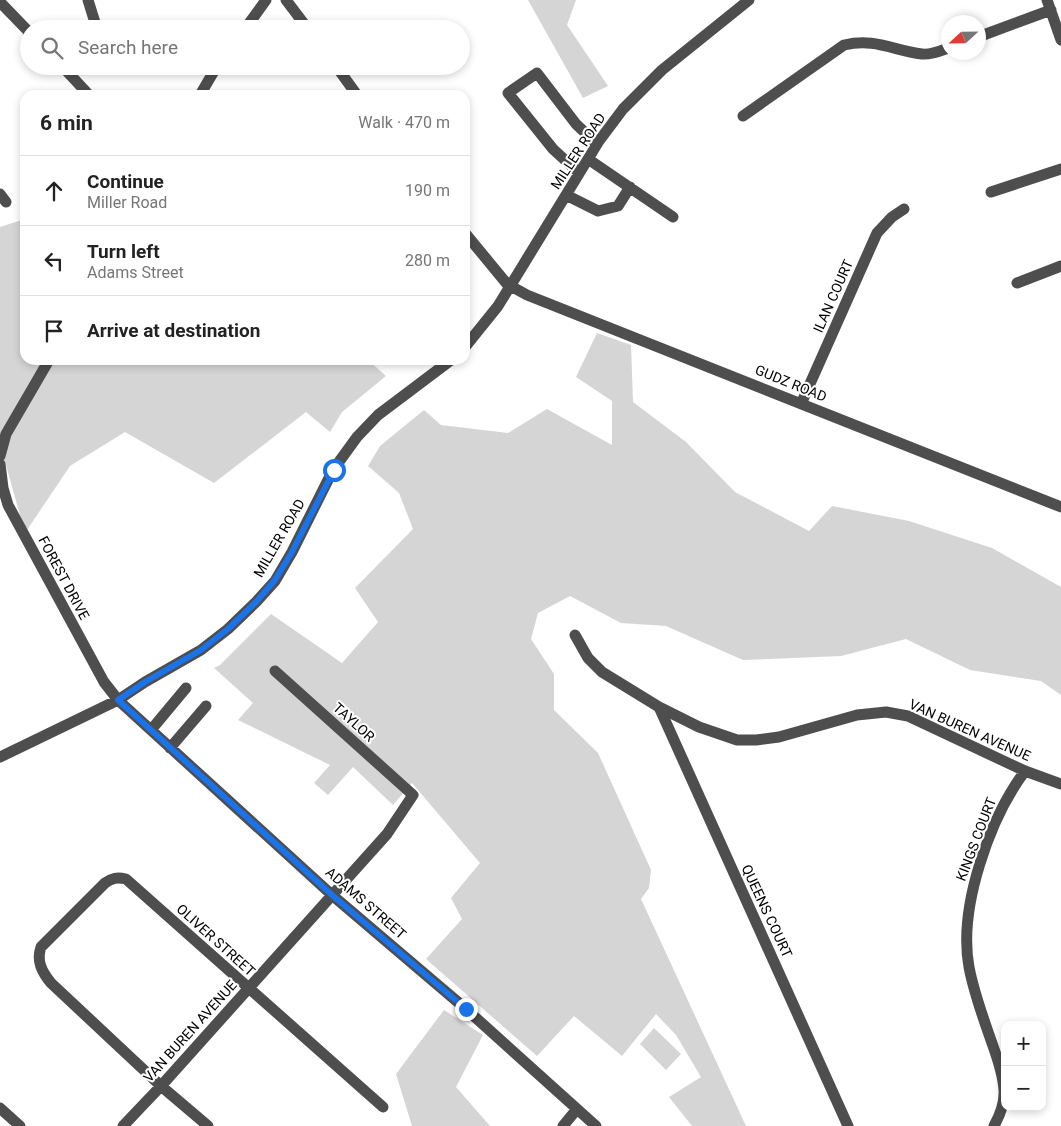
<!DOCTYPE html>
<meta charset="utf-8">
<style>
:root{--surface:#fff;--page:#f6f6f6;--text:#222;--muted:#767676;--line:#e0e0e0}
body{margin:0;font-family:Roboto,sans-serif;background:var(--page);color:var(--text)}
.controls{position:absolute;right:15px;bottom:15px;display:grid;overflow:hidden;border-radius:10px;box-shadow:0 2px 8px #0003}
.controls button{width:45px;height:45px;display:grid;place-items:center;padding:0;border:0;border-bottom:1px solid var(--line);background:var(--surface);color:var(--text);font:25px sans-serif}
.compass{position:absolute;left:941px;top:15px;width:45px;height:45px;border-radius:50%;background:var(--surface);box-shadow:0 2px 8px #0003;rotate:248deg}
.stop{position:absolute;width:15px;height:15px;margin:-11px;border:4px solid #1a73e8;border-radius:50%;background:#fff}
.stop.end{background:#1a73e8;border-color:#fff;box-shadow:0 1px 5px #0008}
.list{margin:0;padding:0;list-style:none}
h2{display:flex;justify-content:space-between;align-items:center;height:65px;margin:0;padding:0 20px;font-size:21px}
h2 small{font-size:16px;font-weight:400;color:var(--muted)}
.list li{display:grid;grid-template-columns:32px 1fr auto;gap:15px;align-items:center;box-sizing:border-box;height:70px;padding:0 20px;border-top:1px solid var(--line)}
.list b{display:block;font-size:19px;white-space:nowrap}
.list p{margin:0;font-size:16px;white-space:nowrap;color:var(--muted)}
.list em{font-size:16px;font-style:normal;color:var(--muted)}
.icon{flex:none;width:28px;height:28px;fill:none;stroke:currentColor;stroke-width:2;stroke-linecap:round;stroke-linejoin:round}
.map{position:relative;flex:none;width:1061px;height:1126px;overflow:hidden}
.search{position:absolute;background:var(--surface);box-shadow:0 2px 8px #0003;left:20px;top:20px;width:450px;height:55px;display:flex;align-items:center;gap:12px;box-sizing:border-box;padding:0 18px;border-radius:28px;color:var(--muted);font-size:19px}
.panel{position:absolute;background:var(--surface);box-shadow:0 2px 8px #0003;left:20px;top:90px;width:450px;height:275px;border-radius:15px}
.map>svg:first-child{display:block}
</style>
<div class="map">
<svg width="1061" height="1126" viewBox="0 0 1061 1126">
<rect width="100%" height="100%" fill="#fff"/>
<path fill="#d5d5d5" d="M528,0H576L567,25L608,86L583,98Z
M25,219V360H368L386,376L342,412L330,432L306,412L214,483L125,432L70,466L25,533L4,458L0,460V227Z
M597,333L631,345L633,402L686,442L735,492L809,531L832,506L909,521L992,548L1061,587V695L1041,681L970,670L906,639L841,656L743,660L666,626L621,623L570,596L538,613L531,639L554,674V710L598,753L651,870L649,888L641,899L746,1126H692L669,1097L701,1077L676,1035L656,1014L622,1056L574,1016L537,1056L426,959L462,919L451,898L480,863L412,783L393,805L353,767L328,795L314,783L330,765L238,720L253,703L214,668L220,665L271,614L342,663L378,622L355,588L413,529L399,493L368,466L380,446L424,410L441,425L508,433L547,409L612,445V401L576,377Z
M444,1010L483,1035L456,1087L490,1126H412L396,1074Z
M654,1028L681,1054L666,1070L640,1044Z"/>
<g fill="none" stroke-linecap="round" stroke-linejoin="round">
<path stroke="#4e4e4e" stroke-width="11" d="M88,0L97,29
M286,0L308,29
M1047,0L1061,40
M0,2L29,32
M245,29L266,0
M978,37L1051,10
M62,66L89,95
M336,66L357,95
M200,95L217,66
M743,116L844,45C875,38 892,50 922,54C931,55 940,51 948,48
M588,159L673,217
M579,173L553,149L508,93L537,73L576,124L597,144
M991,192L1061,169
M0,194L6,202
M566,195L598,211L618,206L630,187
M465,233L507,284L527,295L1061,507
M1017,283L1061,266
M465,347L498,306L599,141L623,109L662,70L749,0
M801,404L877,233L892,217L904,209
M0,456L6,434L49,360
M0,464L3,488L8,505L104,682L118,700L332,895L466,1009L596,1126
M575,635L588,658L602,672L659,707L699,727L737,740H756L779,737L857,715L886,712L908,716L1025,771L1061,784
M659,707L848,1126
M151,730L186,688
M170,748L206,706
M0,757L118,700L145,682L201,650L228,629L256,602L275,581L292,552L333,470L357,437L378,415L451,360
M0,1108L20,1126
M123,1126L161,1086L387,834L413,795L275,671
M208,1126L161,1086L51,983C42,972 36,961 41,947L105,883C112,878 117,877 126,879L383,1107
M563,1126L577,1109
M994,1126C1000,1115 1005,1103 1004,1090C1003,1075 998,1060 993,1046C984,1020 974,994 969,967C958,907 990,818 1025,771"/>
</g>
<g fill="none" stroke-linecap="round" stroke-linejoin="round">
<path stroke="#1a73e8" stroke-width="6" d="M334,470L292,552L275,580L256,602L228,629L201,650L145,682L118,700L332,895L466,1009"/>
</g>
<g text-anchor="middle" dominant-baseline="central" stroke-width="4" stroke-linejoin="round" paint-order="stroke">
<g font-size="14" fill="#000" stroke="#fff">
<text transform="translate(578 151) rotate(-57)">MILLER ROAD</text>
<text transform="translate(833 296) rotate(-66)">ILAN COURT</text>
<text transform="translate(791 383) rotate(22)">GUDZ ROAD</text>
<text transform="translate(279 538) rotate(-60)">MILLER ROAD</text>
<text transform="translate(64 578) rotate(62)">FOREST DRIVE</text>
<text transform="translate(354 722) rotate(42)">TAYLOR</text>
<text transform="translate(970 730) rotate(24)">VAN BUREN AVENUE</text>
<text transform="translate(976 839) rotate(-69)">KINGS COURT</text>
<text transform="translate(366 903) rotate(41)">ADAMS STREET</text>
<text transform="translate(767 911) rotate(65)">QUEENS COURT</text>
<text transform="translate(216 940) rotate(42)">OLIVER STREET</text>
<text transform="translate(190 1031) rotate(-48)">VAN BUREN AVENUE</text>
</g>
</g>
</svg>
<div class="controls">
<button>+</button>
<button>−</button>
</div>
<svg class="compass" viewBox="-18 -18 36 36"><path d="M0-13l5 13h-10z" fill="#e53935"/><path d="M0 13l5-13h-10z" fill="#767676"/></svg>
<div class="stop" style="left:334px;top:470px"></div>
<div class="stop end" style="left:466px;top:1009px"></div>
<div class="search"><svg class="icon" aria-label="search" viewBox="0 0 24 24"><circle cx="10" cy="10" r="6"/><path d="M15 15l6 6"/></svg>Search here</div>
<section class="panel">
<h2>6 min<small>Walk · 470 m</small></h2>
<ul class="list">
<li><svg class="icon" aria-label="ahead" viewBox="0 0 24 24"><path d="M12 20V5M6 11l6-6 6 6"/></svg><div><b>Continue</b><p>Miller Road</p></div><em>190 m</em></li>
<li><svg class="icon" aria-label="left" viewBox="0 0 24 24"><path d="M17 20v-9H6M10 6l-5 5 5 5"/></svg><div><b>Turn left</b><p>Adams Street</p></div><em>280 m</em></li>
<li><svg class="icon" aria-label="arrive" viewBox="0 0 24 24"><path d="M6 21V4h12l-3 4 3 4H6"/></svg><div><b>Arrive at destination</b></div></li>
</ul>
</section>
</div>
